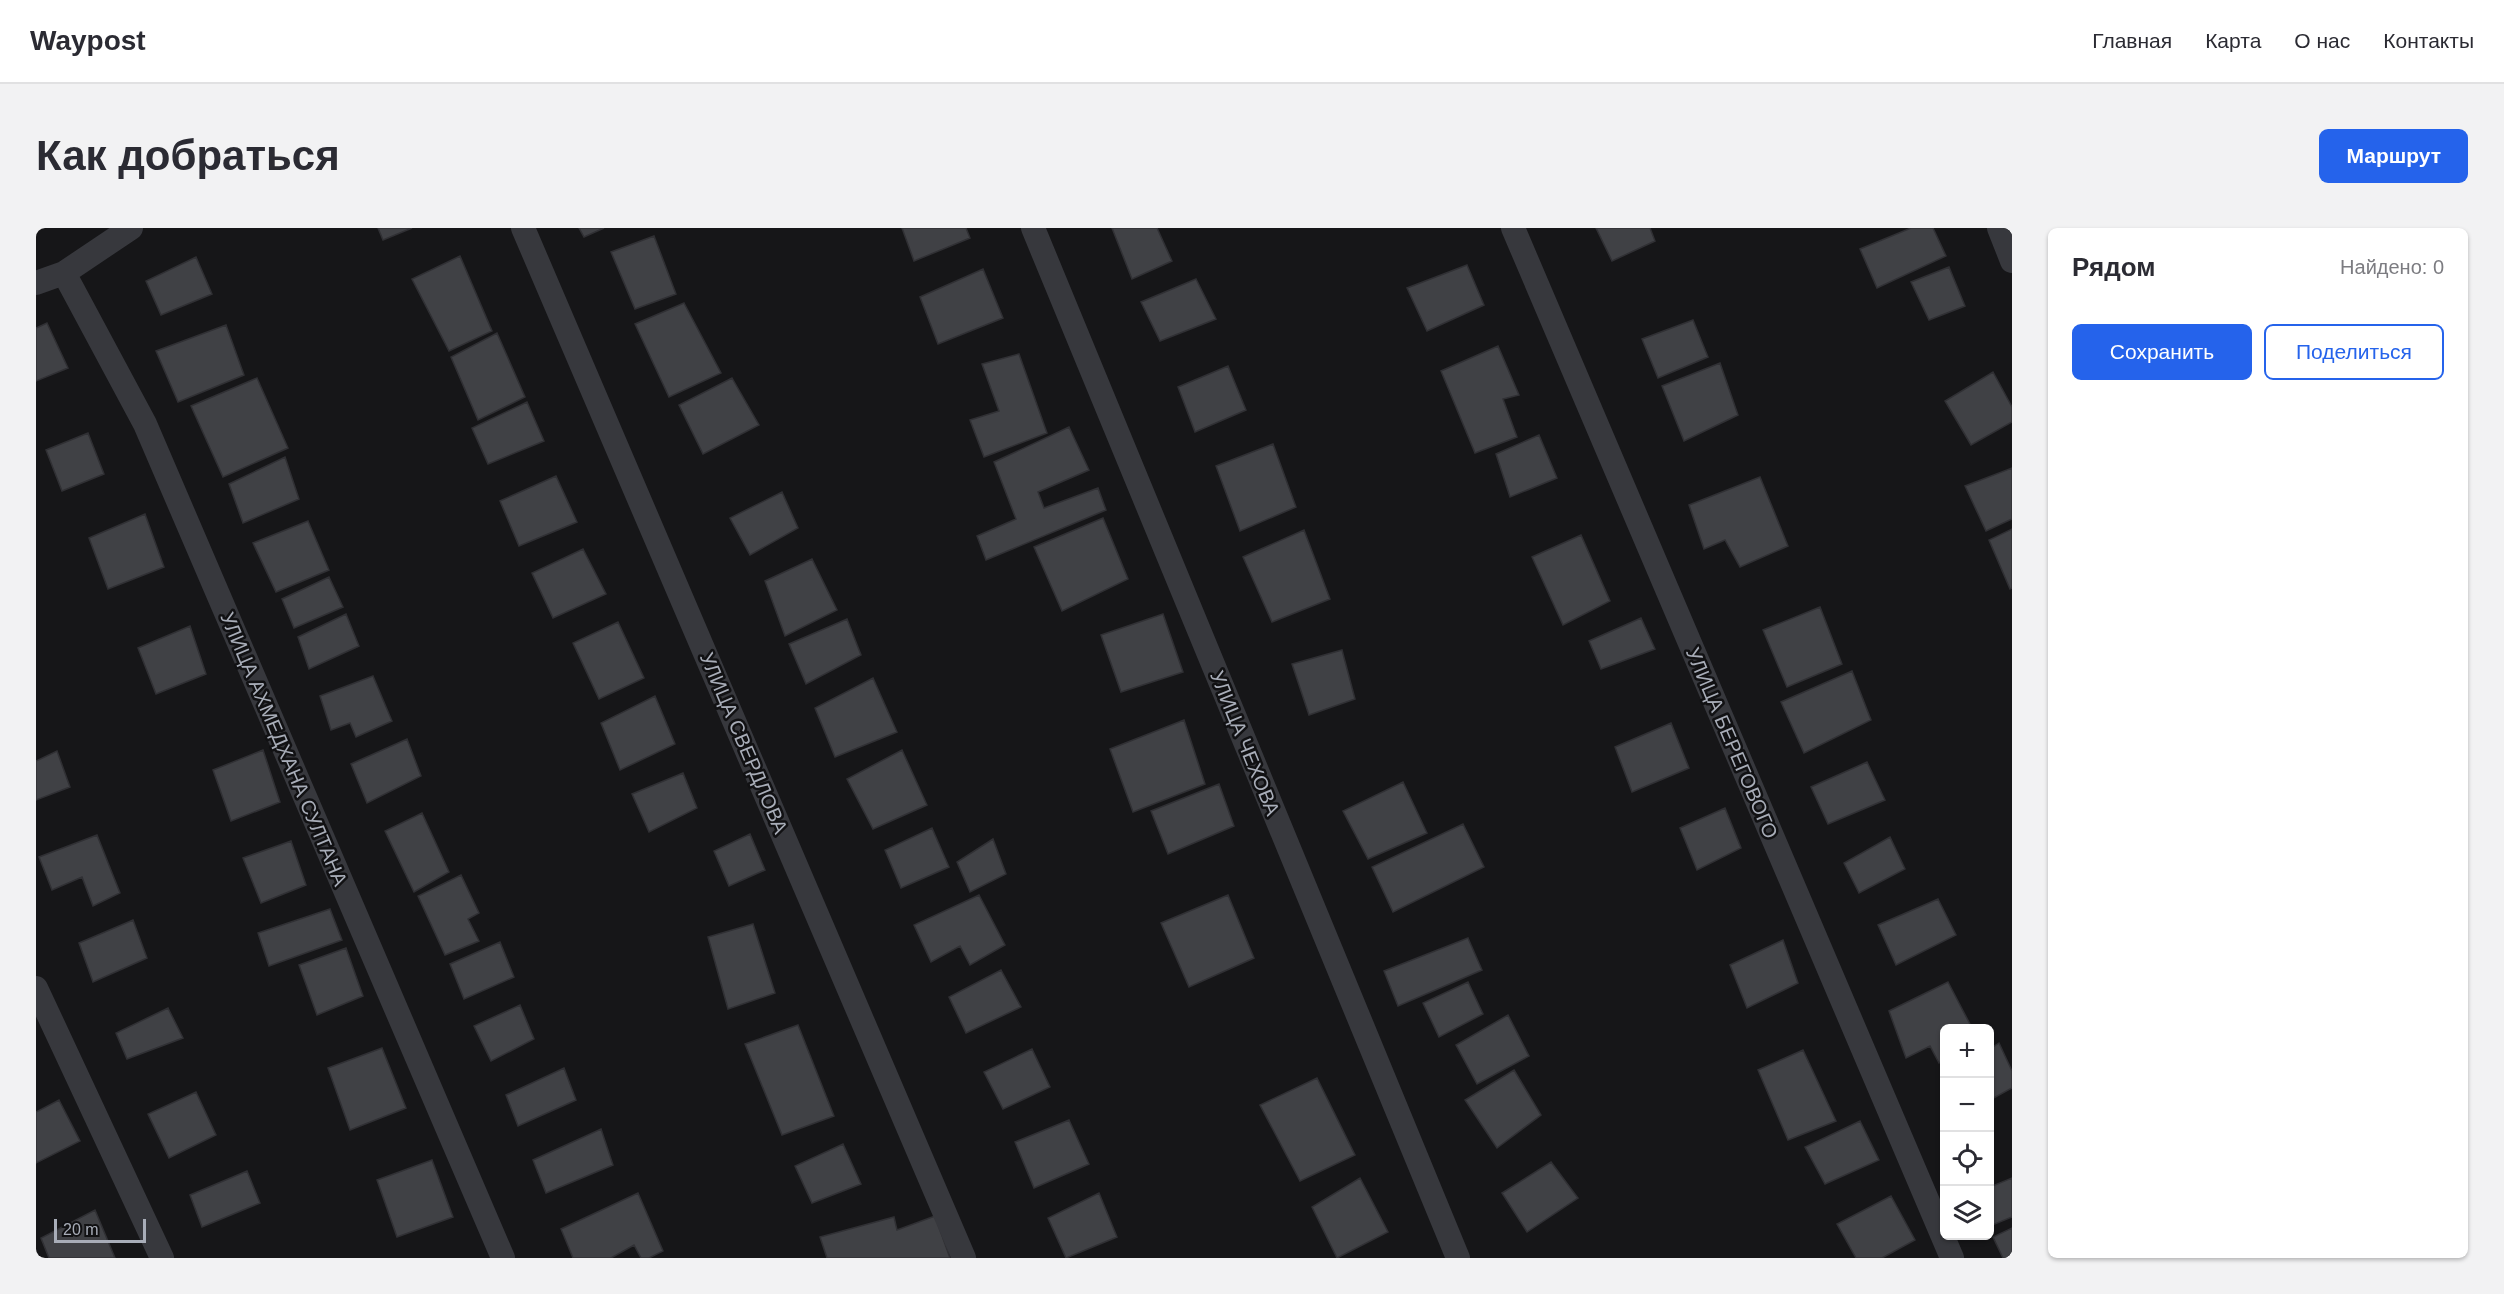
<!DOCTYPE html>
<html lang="ru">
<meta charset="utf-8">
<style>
:root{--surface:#fff;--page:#f2f2f3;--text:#2b2b33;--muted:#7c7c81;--line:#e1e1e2;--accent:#2563eb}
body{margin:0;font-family:Helvetica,sans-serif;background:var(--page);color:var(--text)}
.controls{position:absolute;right:18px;bottom:18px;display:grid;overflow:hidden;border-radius:9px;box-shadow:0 2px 4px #0004}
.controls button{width:54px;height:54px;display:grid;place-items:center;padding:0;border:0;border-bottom:2px solid var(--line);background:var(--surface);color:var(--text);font:30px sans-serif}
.scale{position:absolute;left:18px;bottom:15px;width:92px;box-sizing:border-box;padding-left:6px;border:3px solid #a8adb8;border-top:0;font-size:16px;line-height:21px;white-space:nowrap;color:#a8adb8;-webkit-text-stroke:4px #111113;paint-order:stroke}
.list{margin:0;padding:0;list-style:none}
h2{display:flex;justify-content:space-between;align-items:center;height:78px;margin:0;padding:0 24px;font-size:26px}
h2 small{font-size:20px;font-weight:400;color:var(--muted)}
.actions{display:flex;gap:12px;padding:18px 24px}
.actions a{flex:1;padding:14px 0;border:2px solid var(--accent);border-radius:9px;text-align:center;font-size:21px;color:var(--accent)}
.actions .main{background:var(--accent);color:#fff}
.icon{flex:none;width:33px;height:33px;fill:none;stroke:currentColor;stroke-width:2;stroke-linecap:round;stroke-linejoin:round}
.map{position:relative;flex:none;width:1976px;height:1030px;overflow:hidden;border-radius:9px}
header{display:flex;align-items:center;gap:36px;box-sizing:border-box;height:84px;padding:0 30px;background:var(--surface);border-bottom:2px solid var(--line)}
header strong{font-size:28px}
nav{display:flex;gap:33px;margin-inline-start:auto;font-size:21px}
.intro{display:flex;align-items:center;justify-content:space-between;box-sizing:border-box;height:144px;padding:0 36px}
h1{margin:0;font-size:42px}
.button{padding:15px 27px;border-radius:9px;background:var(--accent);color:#fff;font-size:21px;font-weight:700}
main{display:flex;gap:36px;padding:0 36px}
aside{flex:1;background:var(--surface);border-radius:9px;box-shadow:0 2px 4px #0004}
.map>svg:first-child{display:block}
</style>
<header>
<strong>Waypost</strong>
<nav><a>Главная</a><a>Карта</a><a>О нас</a><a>Контакты</a></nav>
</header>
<div class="intro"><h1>Как добраться</h1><a class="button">Маршрут</a></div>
<main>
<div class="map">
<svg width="1976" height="1030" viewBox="0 0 1976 1030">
<rect width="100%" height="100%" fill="#161618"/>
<path fill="#404145" stroke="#303034" stroke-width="1.5" d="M342,0H376L347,12Z
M543,0H568L548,9Z
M866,0H930L934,10L878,33Z
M1076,0H1121L1136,33L1096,51Z
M1560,0H1614L1619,13L1576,33Z
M1875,0H1897L1910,28L1841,60L1824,21Z
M618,8L640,66L599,81L575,24Z
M424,28L456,103L413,123L376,51Z
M160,29L176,66L125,87L110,53Z
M1431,37L1448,77L1391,103L1371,60Z
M1913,39L1929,78L1893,92L1875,54Z
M947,41L967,90L902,116L884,69Z
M1160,51L1180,91L1124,113L1105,74Z
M648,75L685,145L633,169L599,96Z
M1657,92L1672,129L1622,150L1606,111Z
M11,95L32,140L0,153V100Z
M190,97L208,147L142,174L120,123Z
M461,105L489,169L442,192L415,129Z
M1462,118L1483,167L1467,171L1481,209L1439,225L1405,143Z
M983,126L1011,205L948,229L934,192L963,183L946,136Z
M1684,135L1702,187L1648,213L1626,158Z
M1192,138L1210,182L1159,204L1142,159Z
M1957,144L1976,179V194L1935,217L1909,173Z
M221,150L252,220L187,249L155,178Z
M696,150L723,197L667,226L643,177Z
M491,174L508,213L452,236L436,200Z
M1033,199L1053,242L1002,264L1008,280L1062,260L1070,282L950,332L941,308L980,291L958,234Z
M52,205L68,246L26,263L10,222Z
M1503,207L1521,250L1474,269L1460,226Z
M1237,216L1260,279L1204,303L1180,238Z
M249,229L263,271L207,295L193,256Z
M1976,240V291L1950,303L1929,258Z
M520,248L541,294L483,318L464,273Z
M1724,249L1752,318L1704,339L1689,312L1668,321L1653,277Z
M746,264L762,300L714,327L694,290Z
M109,286L128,339L72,361L53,310Z
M1067,290L1092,351L1026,383L998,319Z
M272,293L293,342L240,364L217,315Z
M1976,301V360L1974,361L1953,312Z
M1268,302L1294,371L1236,394L1207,329Z
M1545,307L1574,373L1527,397L1496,329Z
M547,321L570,366L517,390L496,345Z
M776,331L801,382L749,408L729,353Z
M293,349L307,379L258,400L246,371Z
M1784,379L1806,436L1751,459L1727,402Z
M310,386L323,418L273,441L262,409Z
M1127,386L1147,444L1085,464L1065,407Z
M1605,390L1619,421L1565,441L1553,413Z
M811,391L825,427L770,456L753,416Z
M582,394L608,450L563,471L537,415Z
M154,398L170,446L120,466L102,420Z
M1306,422L1319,471L1273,487L1256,436Z
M1816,443L1835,492L1768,525L1745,474Z
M337,448L356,493L320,509L314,495L295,502L284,468Z
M837,450L861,504L799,529L779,480Z
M619,468L639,516L584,542L565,495Z
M1148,492L1169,556L1097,584L1074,521Z
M1635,495L1653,540L1596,564L1579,519Z
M371,511L385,548L331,575L315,536Z
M227,522L244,574L195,593L177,542Z
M866,522L891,577L837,601L811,551Z
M21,523L34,559L0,572V533Z
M1831,534L1849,572L1792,596L1775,559Z
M647,545L661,580L613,604L596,566Z
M1367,554L1391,605L1332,631L1307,583Z
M1183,556L1198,598L1132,626L1115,583Z
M1689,580L1705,620L1661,642L1644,600Z
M386,585L413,644L378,664L349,603Z
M1427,596L1448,639L1357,684L1336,639Z
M896,600L913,639L865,660L849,622Z
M714,606L729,642L693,658L678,623Z
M61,607L84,665L57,678L46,649L16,662L3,629Z
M1854,609L1869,641L1823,665L1808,635Z
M957,611L970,646L934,664L921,634Z
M255,613L270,657L225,675L207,630Z
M425,647L443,685L432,691L443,713L409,727L382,668Z
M943,667L969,717L934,737L924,718L895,734L878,697Z
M1192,667L1218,730L1153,759L1125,695Z
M1902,671L1920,707L1860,737L1842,697Z
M294,681L306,712L233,738L222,705Z
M97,692L111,730L57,754L43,715Z
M717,696L739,765L692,781L672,709Z
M1432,710L1446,742L1362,778L1348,743Z
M1747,712L1762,755L1711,780L1694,737Z
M464,714L478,749L428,771L414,736Z
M310,720L327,768L281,787L263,737Z
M965,742L985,779L930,805L913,769Z
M1432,754L1447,786L1403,809L1387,775Z
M1912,754L1936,800H1908V832L1903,835L1894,818L1870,830L1853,783Z
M484,777L498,811L455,833L438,798Z
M132,780L147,810L91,831L80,805Z
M1472,787L1493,828L1441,856L1420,817Z
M762,797L798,888L746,907L709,816Z
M1963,815L1976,843V860L1954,872V821Z
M346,820L370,880L314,902L292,840Z
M996,821L1014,859L967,881L948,844Z
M1767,822L1800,893L1752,912L1722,842Z
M528,840L540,872L482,898L470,867Z
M1478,842L1505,887L1461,920L1429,872Z
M1281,850L1319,927L1264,953L1224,877Z
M160,864L180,907L133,930L112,886Z
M23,872L44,913L0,935V884Z
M1033,892L1053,936L998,960L979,914Z
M1824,893L1843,932L1789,956L1769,919Z
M565,901L577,937L510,965L497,932Z
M807,916L825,956L776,975L759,938Z
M396,932L417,989L361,1009L341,952Z
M1515,934L1542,970L1491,1004L1466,965Z
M211,943L224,975L166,999L154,967Z
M1324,950L1352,1004L1301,1030L1276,979Z
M1976,950V989L1954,998V959Z
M602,965L627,1023L613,1030H605L598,1017L575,1030H537L525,1001Z
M1063,965L1081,1009L1030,1030L1012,990Z
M1855,968L1879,1012L1846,1030H1820L1801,996Z
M59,982L79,1030H13L5,1010Z
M899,988L914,1030H791L784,1009L858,989L861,1002Z
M1976,1000V1030H1967L1957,1009Z"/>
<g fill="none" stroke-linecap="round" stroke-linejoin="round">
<path stroke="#37383d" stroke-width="24" d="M487,0L928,1030
M997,0L1422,1030
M1477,0L1916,1030
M1963,0L1976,33
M28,45L95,0
M0,55L28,45L109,196L467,1030
M0,760L126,1030"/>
</g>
<g text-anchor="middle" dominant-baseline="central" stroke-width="5" stroke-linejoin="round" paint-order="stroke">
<g font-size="20" fill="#a8adb8" stroke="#111113">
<text transform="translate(708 515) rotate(67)">УЛИЦА СВЕРДЛОВА</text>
<text transform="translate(1209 515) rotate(68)">УЛИЦА ЧЕХОВА</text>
<text transform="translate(1696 515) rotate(67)">УЛИЦА БЕРЕГОВОГО</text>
<text transform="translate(248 521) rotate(67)">УЛИЦА АХМЕДХАНА СУЛТАНА</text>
</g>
</g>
</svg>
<div class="controls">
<button>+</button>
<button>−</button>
<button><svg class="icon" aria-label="locate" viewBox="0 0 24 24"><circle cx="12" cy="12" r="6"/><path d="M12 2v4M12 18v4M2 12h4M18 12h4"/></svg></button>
<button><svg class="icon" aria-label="layers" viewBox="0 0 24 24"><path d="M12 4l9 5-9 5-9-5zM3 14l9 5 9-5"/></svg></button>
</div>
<div class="scale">20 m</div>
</div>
<aside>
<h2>Рядом<small>Найдено: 0</small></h2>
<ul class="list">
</ul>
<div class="actions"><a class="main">Сохранить</a><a>Поделиться</a></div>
</aside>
</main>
